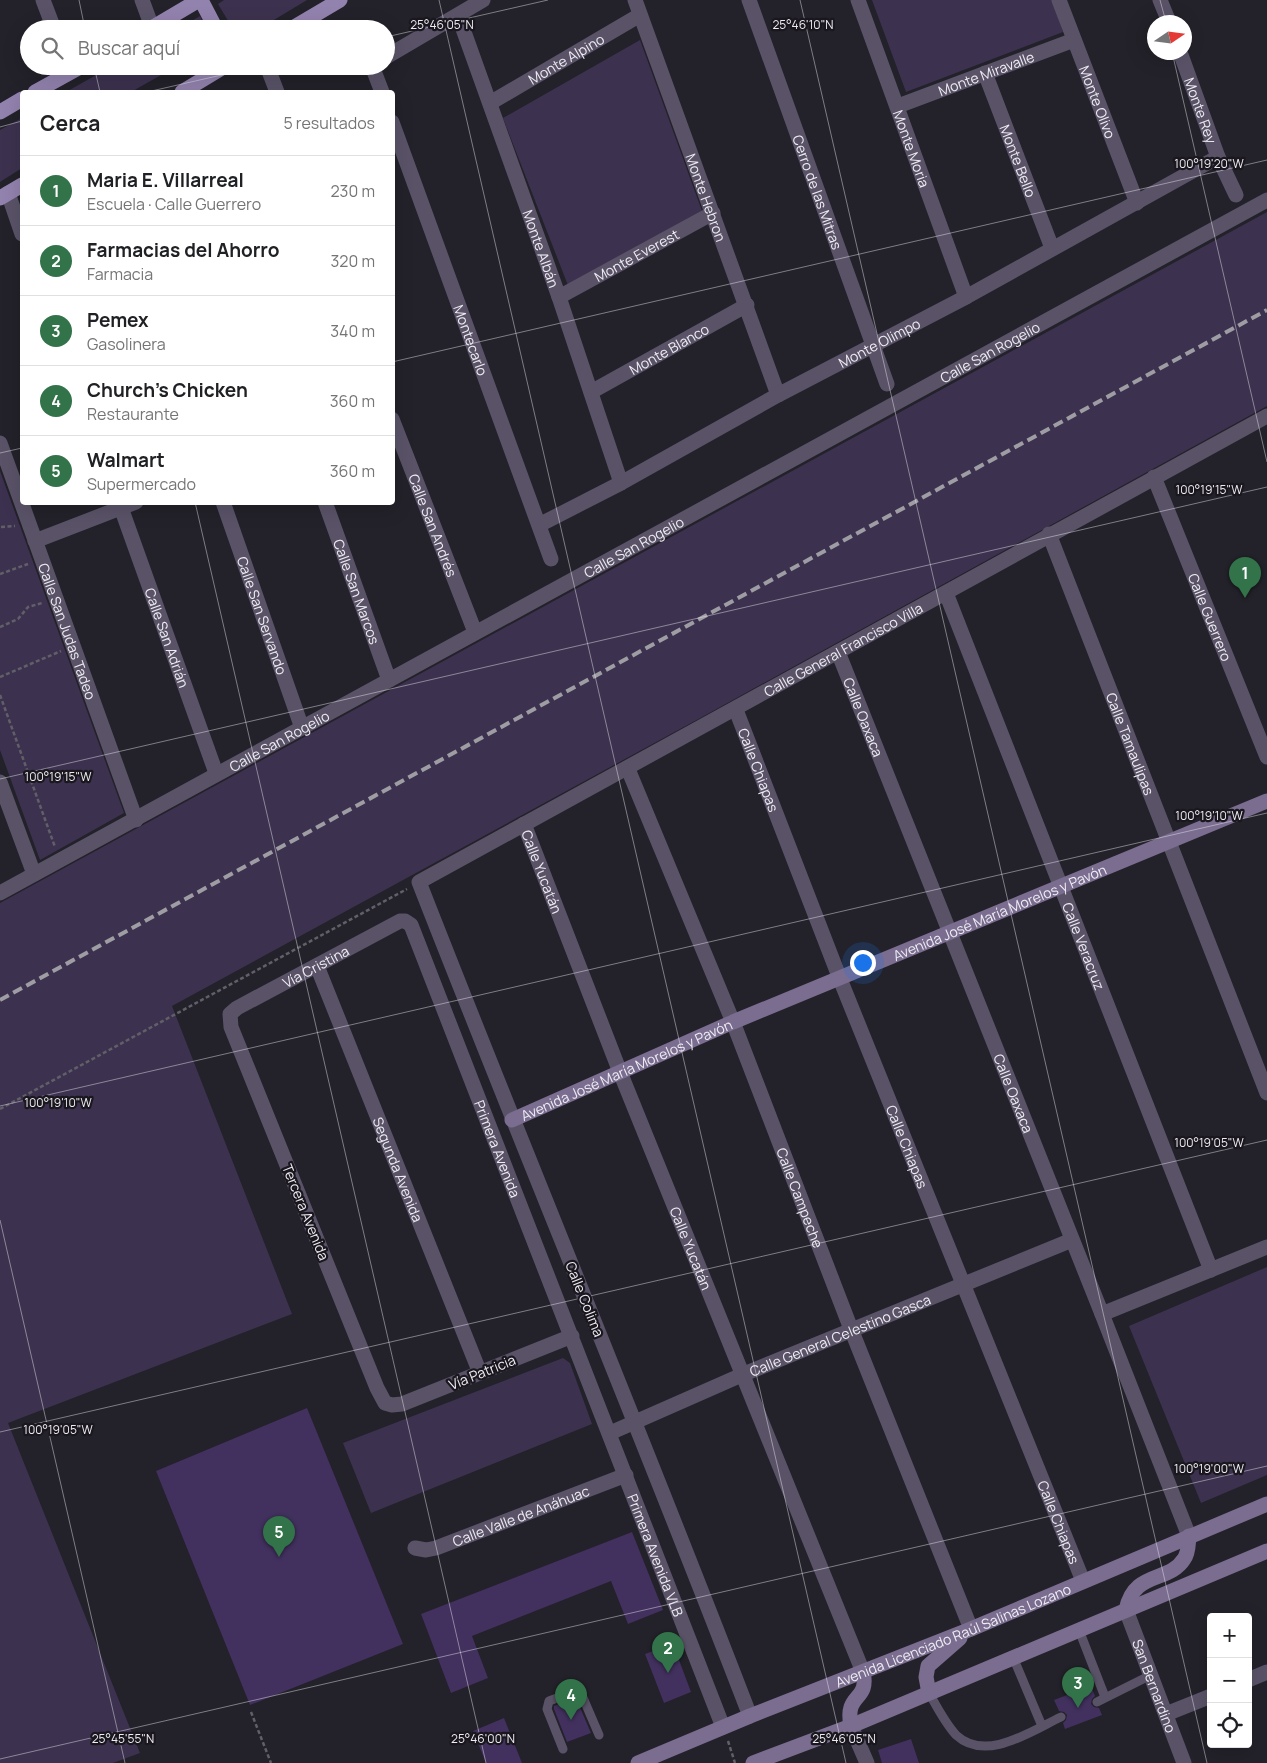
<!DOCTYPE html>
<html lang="es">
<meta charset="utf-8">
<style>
:root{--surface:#fff;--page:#f2f2f2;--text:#202124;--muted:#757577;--line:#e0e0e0;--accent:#32734a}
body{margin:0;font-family:Manrope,sans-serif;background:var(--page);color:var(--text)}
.controls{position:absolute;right:15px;bottom:15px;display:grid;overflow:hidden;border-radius:5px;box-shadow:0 5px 20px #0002}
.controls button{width:45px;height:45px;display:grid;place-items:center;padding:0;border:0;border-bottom:1px solid var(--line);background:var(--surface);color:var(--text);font:25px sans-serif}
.compass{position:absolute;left:1147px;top:15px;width:45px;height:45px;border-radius:50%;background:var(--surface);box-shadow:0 5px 20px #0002;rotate:77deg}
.you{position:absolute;left:862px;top:962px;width:18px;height:18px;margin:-12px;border:4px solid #fff;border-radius:50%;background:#1a73e8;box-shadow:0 0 0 8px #1a73e833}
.badge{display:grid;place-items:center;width:32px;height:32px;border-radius:50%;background:var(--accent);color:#fff;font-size:16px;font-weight:700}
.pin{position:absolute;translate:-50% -41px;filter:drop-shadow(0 1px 2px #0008)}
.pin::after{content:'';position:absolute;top:26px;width:18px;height:15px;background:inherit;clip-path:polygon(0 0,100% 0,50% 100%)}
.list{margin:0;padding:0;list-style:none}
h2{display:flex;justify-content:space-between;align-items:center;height:65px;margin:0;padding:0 20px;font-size:21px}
h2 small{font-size:16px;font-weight:400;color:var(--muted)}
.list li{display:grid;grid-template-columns:32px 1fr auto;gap:15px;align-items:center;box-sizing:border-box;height:70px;padding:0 20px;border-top:1px solid var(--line)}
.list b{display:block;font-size:19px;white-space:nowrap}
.list p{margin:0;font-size:16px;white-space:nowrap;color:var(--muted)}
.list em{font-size:16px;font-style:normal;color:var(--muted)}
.icon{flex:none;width:28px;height:28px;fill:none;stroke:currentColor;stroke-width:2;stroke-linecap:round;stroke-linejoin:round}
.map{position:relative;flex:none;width:1267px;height:1763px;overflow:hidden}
.search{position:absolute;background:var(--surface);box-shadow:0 5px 20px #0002;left:20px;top:20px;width:375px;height:55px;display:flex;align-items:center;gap:12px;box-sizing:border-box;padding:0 18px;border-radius:28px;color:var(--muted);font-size:19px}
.panel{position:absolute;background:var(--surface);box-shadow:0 5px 20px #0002;left:20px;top:90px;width:375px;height:415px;border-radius:5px}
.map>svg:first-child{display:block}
</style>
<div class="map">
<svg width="1267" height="1763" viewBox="0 0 1267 1763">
<rect width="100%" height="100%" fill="#232129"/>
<path fill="#3c324f" d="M224,0H307L259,29H233L218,4Z
M872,0H1053L1063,32L906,92Z
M200,16L206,29H178Z
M640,40L702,211L569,288L503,118Z
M112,66H177L131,92H66Z
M22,118V168L0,182V130Z
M1267,212V406L702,717L172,1006L292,1314L8,1423L140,1753L113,1763H0V903Z
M0,471L124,813L40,860L0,750Z
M1267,1267V1475L1201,1503L1129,1326Z
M563,1358L570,1363L592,1424L371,1513L343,1443Z"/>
<path fill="#42305e" d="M307,1408L403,1644L250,1705L156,1471Z
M632,1532L663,1610L628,1624L611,1581L472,1636L488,1678L451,1693L421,1614Z
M673,1644L691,1692L664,1703L645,1654Z
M1091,1686L1095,1696L1092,1699L1091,1704L1094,1707L1099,1708L1102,1715L1065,1729L1063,1723L1066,1720L1067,1715L1064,1712L1059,1711L1054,1700Z
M576,1698L591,1733L567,1742L554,1709V1706Z
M504,1718L522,1763H486L473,1731Z
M911,1739L919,1763H882L878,1750Z"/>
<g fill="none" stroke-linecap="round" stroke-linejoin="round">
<path stroke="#615f67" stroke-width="2.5" stroke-dasharray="4 2.5" stroke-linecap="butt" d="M1,527L15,526
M0,574L28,564
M0,627L18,619L28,607L42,603
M0,677L61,651
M0,695L55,847
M0,1109L407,889
M251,1712L271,1763
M728,1741L735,1763"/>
<path stroke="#5a5368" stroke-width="9" d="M1079,1630L1105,1697
M1013,1657L1042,1726
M929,1693C937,1707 945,1723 956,1735C986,1763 1031,1731 1061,1717
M1097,1702L1151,1675
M563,1749L547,1709L549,1701L576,1691L581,1693L599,1735"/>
<g stroke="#5a5368" stroke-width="15">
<path d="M43,0L54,29"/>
<path d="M142,0L152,27"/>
<path id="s1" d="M635,0L778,395"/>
<path id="s2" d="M749,0L887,384"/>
<path id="s3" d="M858,0L966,297"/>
<path id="s4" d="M1059,0L1137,203"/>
<path d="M1160,0L1169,22"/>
<path id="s5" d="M458,15L559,297L621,483"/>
<path id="s6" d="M1180,52L1218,157L1236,195"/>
<path d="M386,57L483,0"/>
<path d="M267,66L277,92"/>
<path d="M372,66L382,92"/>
<path id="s7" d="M985,73L1052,248"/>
<path id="s8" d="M490,103L640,15"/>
<path id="s9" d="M898,106L1074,40"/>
<path id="s10" d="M392,122L551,559"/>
<path d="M8,193L22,234"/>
<path id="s11" d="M559,297L713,213"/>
<path id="s12" d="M591,392L747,305"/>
<path id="s13" d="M392,419L475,632"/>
<path id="s14" d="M0,443L136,820"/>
<path id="s15" d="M1154,477L1267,757"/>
<path id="s16" d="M119,502L216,773"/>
<path id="s17" d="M223,502L302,728"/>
<path id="s18" d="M325,502L389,680"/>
<path id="s19" d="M539,525L621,483L778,395L966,297L1218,157"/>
<path id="s20" d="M1049,534L1267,1093"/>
<path d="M35,541L136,502"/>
<path id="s21" d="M946,593L1211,1270"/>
<path id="s22" d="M838,652L1102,1314L1189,1536"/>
<path id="s23" d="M736,710L840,979L1083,1581"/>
<path id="s24" d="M628,769L733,1022L851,1329L971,1629"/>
<path d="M0,782L34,874"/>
<path id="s25" d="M524,824L620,1072L863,1672"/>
<path id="s26" d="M0,893L1267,200"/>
<path id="s27" d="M317,966L480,1373"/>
<path d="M1102,1314L1267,1247"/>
<path id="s28" d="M572,1336L402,1404L392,1405L385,1403L377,1388L231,1027L230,1014L237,1008L400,921H405L411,925L723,1727"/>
<path id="s29" d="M610,1433L744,1374L1072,1240"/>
<path id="s30" d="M415,1548L426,1550L436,1548L626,1475"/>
<path id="s31" d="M1126,1610L1184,1763"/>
<path d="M1248,1680L1267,1672"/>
<path d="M1166,1714L1211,1696"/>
<path id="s32" d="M750,1716C643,1437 528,1161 419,882L1267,416"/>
<path d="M851,1726L867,1763"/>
</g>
<g stroke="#7a6d90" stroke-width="15">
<path id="s33" d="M512,1120L733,1022L1267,801"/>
<path d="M1126,1610C1134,1570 1169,1583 1184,1559C1189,1552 1188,1544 1189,1536"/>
<path d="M929,1693L926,1677L928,1666L960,1638"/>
<path d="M851,1726C844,1692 870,1702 863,1672"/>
<path id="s34" d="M638,1763L750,1716L971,1629L1267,1504"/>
<path d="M753,1763L851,1726L1267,1551"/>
</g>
<path stroke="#9282ae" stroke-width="15" d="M201,0L216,29
M150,29L199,0
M291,29L340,0
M35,92L82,66
M182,92L225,66
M0,112L22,99
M0,198L22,185"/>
<path stroke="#9f9da4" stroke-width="4" stroke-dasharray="10 5" stroke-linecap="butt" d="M0,1000L1267,310"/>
</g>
<path fill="none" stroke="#efedf3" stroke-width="1" stroke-opacity="0.45" d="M79,0L85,29M439,0L846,1763M800,0L1207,1763M1160,0L1166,22M386,37L548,0M1172,52L1267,462M94,66L100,92M147,92L261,66M0,127L22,121M392,362L1267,160M0,453L22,448M195,502L486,1763M0,779L1267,487M0,1106L1267,813M0,1220L125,1763M0,1432L1267,1140M0,1759L1267,1466"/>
<g text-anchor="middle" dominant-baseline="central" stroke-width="4.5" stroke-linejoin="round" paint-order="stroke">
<g font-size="14" fill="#efedf3" stroke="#1a171f">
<text stroke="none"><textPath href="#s8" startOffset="88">Monte Alpino</textPath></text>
<text stroke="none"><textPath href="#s9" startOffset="94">Monte Miravalle</textPath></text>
<text stroke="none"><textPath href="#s4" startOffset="109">Monte Olivo</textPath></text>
<text stroke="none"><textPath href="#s6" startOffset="62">Monte Rey</textPath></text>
<text stroke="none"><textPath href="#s3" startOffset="158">Monte Moria</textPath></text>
<text stroke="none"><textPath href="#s7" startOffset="94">Monte Bello</textPath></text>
<text stroke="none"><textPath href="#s2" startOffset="204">Cerro de las Mitras</textPath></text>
<text stroke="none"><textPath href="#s1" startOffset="210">Monte Hebron</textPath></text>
<text stroke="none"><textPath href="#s5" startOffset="248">Monte Albán</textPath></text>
<text stroke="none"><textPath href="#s11" startOffset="88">Monte Everest</textPath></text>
<text stroke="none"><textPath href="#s10" startOffset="232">Montecarlo</textPath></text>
<text stroke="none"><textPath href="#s19" startOffset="386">Monte Olimpo</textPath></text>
<text stroke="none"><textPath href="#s12" startOffset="89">Monte Blanco</textPath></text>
<text stroke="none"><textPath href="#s26" startOffset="1128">Calle San Rogelio</textPath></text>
<text stroke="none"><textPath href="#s13" startOffset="114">Calle San Andrés</textPath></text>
<text stroke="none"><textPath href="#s26" startOffset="722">Calle San Rogelio</textPath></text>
<text stroke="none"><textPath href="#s18" startOffset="95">Calle San Marcos</textPath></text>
<text stroke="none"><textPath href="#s17" startOffset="120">Calle San Servando</textPath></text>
<text stroke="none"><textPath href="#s15" startOffset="151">Calle Guerrero</textPath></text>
<text stroke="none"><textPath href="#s14" startOffset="200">Calle San Judas Tadeo</textPath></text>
<text stroke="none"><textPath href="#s16" startOffset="144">Calle San Adrián</textPath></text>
<text stroke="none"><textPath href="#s32" startOffset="1381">Calle General Francisco Villa</textPath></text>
<text stroke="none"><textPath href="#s22" startOffset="70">Calle Oaxaca</textPath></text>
<text stroke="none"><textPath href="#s26" startOffset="318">Calle San Rogelio</textPath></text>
<text stroke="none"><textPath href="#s20" startOffset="225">Calle Tamaulipas</textPath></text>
<text stroke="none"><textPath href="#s23" startOffset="64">Calle Chiapas</textPath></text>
<text stroke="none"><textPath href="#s25" startOffset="51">Calle Yucatán</textPath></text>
<text stroke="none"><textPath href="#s33" startOffset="530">Avenida José María Morelos y Pavón</textPath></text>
<text stroke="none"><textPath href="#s21" startOffset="379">Calle Veracruz</textPath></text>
<text stroke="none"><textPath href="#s28" startOffset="718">Vía Cristina</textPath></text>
<text stroke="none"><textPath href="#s33" startOffset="125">Avenida José María Morelos y Pavón</textPath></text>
<text stroke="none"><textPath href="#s22" startOffset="475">Calle Oaxaca</textPath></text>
<text stroke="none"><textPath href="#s23" startOffset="469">Calle Chiapas</textPath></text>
<text stroke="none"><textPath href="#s28" startOffset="1066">Primera Avenida</textPath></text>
<text stroke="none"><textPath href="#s27" startOffset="219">Segunda Avenida</textPath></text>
<text stroke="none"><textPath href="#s24" startOffset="462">Calle Campeche</textPath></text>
<text transform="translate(306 1212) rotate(68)">Tercera Avenida</text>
<text stroke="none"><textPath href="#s25" startOffset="456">Calle Yucatán</textPath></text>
<text transform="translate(585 1299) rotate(68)">Calle Colima</text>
<text stroke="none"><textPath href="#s29" startOffset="250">Calle General Celestino Gasca</textPath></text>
<text transform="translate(482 1372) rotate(-22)">Vía Patricia</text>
<text stroke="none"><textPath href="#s30" startOffset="112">Calle Valle de Anáhuac</textPath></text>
<text stroke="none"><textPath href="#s23" startOffset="874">Calle Chiapas</textPath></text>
<text stroke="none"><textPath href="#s28" startOffset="1502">Primera Avenida VLB</textPath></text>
<text stroke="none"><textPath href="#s34" startOffset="340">Avenida Licenciado Raúl Salinas Lozano</textPath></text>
<text stroke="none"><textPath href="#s31" startOffset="81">San Bernardino</textPath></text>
</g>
</g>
<g font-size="12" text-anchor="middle" fill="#efedf3" stroke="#1a171f" stroke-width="4.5" stroke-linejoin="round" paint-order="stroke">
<text x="442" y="29">25°46'05"N</text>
<text x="803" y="29">25°46'10"N</text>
<text x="1209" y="168">100°19'20"W</text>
<text x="1209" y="494">100°19'15"W</text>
<text x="58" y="781">100°19'15"W</text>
<text x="1209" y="820">100°19'10"W</text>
<text x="58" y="1107">100°19'10"W</text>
<text x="1209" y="1147">100°19'05"W</text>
<text x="58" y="1434">100°19'05"W</text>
<text x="1209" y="1473">100°19'00"W</text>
<text x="123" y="1743">25°45'55"N</text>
<text x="483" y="1743">25°46'00"N</text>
<text x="844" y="1743">25°46'05"N</text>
</g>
</svg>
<div class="controls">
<button>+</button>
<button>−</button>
<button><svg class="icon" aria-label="locate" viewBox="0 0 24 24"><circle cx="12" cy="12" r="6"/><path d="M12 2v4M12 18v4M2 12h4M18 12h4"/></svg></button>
</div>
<svg class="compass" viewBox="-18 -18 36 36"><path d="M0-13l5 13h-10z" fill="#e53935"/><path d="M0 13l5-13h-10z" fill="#757577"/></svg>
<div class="you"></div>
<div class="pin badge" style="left:1245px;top:598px">1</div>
<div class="pin badge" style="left:668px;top:1673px">2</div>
<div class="pin badge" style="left:1078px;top:1708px">3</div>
<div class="pin badge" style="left:571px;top:1720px">4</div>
<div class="pin badge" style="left:279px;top:1557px">5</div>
<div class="search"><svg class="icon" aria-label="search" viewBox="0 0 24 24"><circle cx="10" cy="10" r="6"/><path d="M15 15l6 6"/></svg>Buscar aquí</div>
<section class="panel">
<h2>Cerca<small>5 resultados</small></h2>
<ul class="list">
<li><span class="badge">1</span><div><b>Maria E. Villarreal</b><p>Escuela · Calle Guerrero</p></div><em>230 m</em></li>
<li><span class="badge">2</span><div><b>Farmacias del Ahorro</b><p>Farmacia</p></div><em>320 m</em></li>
<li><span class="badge">3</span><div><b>Pemex</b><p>Gasolinera</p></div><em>340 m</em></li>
<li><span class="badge">4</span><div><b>Church's Chicken</b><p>Restaurante</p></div><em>360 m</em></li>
<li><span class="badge">5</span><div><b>Walmart</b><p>Supermercado</p></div><em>360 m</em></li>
</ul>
</section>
</div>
